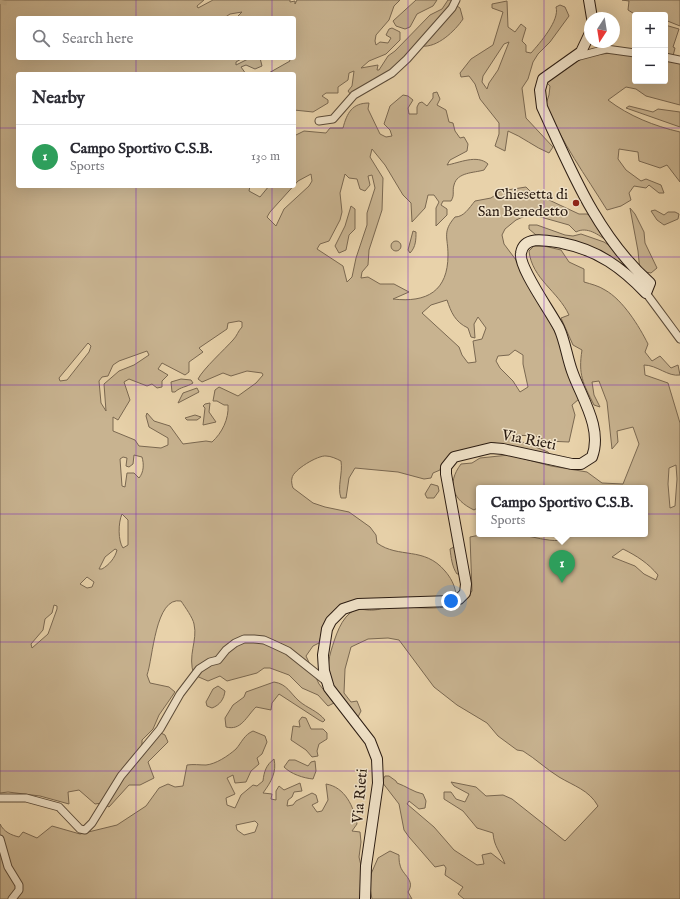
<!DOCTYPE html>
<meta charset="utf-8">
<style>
:root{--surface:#fff;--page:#f7f7f7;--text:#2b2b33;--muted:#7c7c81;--line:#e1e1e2;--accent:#2563eb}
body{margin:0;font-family:"IM FELL English",serif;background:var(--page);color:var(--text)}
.controls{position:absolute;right:12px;top:12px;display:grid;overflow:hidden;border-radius:4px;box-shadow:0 4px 16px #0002}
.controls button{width:36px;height:36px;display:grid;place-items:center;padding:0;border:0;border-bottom:1px solid var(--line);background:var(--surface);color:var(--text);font:20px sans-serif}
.compass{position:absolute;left:584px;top:12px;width:36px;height:36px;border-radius:50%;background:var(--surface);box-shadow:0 4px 16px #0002;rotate:192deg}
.you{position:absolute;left:451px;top:601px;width:14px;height:14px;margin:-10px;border:3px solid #fff;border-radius:50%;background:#1a73e8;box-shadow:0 0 0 6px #1a73e833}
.badge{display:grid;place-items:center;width:26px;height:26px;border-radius:50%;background:var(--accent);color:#fff;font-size:13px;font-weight:700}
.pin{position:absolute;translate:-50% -33px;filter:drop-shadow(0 1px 2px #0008)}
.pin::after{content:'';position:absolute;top:21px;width:14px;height:12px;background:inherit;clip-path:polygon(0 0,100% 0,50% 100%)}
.popup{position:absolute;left:476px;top:485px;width:172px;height:52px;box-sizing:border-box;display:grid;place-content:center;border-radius:4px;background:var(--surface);filter:drop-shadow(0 1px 3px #0005);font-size:13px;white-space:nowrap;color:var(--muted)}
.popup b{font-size:15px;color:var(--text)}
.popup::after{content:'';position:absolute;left:50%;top:100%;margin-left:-8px;border:8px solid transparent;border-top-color:var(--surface)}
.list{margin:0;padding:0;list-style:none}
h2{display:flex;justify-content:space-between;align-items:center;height:52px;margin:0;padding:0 16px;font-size:17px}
h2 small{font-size:13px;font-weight:400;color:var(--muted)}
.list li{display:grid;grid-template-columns:26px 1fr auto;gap:12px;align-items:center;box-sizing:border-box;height:64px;padding:0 16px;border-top:1px solid var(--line)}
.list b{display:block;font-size:15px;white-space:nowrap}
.list p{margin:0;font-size:13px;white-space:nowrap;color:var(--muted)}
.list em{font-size:13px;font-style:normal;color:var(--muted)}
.icon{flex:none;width:22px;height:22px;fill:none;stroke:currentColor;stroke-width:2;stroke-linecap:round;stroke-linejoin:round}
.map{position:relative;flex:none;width:680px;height:899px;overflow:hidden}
.search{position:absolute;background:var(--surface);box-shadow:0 4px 16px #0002;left:16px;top:16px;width:280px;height:44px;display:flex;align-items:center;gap:10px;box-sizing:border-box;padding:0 14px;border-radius:4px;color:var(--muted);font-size:15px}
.panel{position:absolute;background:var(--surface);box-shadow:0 4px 16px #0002;left:16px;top:72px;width:280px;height:116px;border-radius:4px}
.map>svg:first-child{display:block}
</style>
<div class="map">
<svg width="680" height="899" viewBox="0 0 680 899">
<rect width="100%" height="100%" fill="#e8d2aa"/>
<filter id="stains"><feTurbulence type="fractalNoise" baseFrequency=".005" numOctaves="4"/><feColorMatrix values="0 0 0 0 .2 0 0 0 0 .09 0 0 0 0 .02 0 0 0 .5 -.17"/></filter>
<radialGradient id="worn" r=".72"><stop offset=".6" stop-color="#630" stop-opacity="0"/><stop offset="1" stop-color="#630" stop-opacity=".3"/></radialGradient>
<path fill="#c8b390" stroke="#7a6851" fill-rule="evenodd" d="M0,0H204L197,6L198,8L213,0H290V2L295,1V4L297,0H400L394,6L389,20L376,35L375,41L376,45L380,42L388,43L391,38L386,35L389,29L392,28L400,32V40L386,54L369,61L361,68L378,65L377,70H379L388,56L395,51L430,15L442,9L448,0H453L454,4L460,8L463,19C455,31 437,48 422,46L396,70L388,80L351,95L348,91L352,86L354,71L349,73L348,80L338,87V93H326L322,96L328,100V103L313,112L294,110V74H267L290,61L289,59L281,58H294V18H236L242,12L230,14L224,18H18V58H243L236,62V65L250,58H260L262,66L255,69L246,65L241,67L246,74C236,74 224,71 215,74H18V186H250L249,191L260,197L269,186H294V136L304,131L326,133L330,128H343C347,113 352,103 369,103L368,109L380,134L386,137L392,136L390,130L384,124L390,106L403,95L408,96L413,100L408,108L409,114H417V107L419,103L422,102L427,106L433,98V93L437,92L440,99L437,105L446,110L449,122L453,123L455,131L460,138L464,137L468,144L467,151L450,160L447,165C459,163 477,154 488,164L484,170C474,173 457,172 454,185C452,191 455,195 451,201H443L441,205L447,209V215L436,226V208L439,202L434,195H428L425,208L412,222L411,203L403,195L385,165L372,149L370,157L383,178L382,210L369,250L368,265L362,272L361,278L368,277L380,284H394L409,292L393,299C427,303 448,291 448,255C448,237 442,232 455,217C464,217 469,208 475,201L491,198L501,191L526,187L531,192L532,196L549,200L579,214H587L592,217L607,241C599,235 587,226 576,232L569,225L530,214L516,220L505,229L502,235L504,244L519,264L560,341L579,399L572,405L575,415L569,442L547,441L535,436L514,435L515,439L548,452L551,456L494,443L448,458L441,465L440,470L433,473L431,478L424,479L398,472L355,468L349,478L346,498H341C337,487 343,473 341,461C337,459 331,456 326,456C318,455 293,470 292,478C291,481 292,485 293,488L313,503L325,507L349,512L370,527L376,535L377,543C399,559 424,546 445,571C451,578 454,584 456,593L450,596L348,602C328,614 325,620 319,643L313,646L306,656L319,684L334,703L328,706L318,695L302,688L289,675L270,668H264L257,673L227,681L220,676L208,681L194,675C187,655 198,641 194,624C193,618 185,607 181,601C155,596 153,659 147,675L150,683L169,687L175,692L159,715L153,729L142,740V745L161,733L165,735L168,742L148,762L154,778L140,785H129L109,807L102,803L95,804L79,790L68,792L69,804L40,796L8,792L0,793ZM311,174L312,181L309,186L284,209L276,226L267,217L270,212L298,181ZM345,174L349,178L357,179L360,189L365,191L370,185L368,176L372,175L375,188L367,213V225L356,258L352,277L347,282L343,266L317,249L320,244L329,241L340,220L342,212L340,193ZM447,300C451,312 455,322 468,328L471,337L475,338L474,324L478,317L486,328L482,339L473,341L476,362L468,363L462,355L459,347L422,313L431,305ZM239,321L242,322V327C238,331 237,336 233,340C225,349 203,369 198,379L202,382L223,373L231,376L247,371L262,373L263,375L256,383L238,396L219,387L215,390L213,401H217L224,405H228C229,419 222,433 212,442L206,441L183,444L170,426L154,421L147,413L146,416L149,427L168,438V445L161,448L139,446L135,440L113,431V417L118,420L130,400L124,382L129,379L147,386L152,384L157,388L162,387V381L168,375L158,369L162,363L185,375L189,372V362L203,352L199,348L227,329L228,323ZM88,343L91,346L89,352L67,380L60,381L59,378ZM515,350L523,355V364L528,387L520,392L513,381L500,368L496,361L498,356L509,355ZM147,351L149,355L134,365L119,371L104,384L106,411L101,403L99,381L102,377L108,376L113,365L119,361ZM134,455L142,457C144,464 144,472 139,478L134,473H127L125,487L122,486L120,459L123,457L127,458L126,466L129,467L133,464ZM122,514L128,520V545L123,548C118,541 118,523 122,514ZM115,549L117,550C115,558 109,565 102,569H99L105,557ZM87,577L94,582L92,587L87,588L80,584ZM54,605L57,606V609L48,634L32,648L31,644L43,630L45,619L52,613Z
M416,0H437L433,6L417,14L410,27L405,29L396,26L393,21Z
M622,0H680V26L665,20V15H636L628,10L629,1Z
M507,1L508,27L515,32L521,24L526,28L522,41L526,45V52L531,53C540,43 560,20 556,7L560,5L565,7L569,16L550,42L538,54L533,62L528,79L522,88L526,118L553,147L549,153C534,147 523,137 508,131L505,151L495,146L499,134V123L480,99L475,84L469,76L461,77L460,73L471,59L493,45L503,12L492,8V4ZM509,42L498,70L489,83L487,89L482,82L483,76L504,44Z
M665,25L679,29L673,47L675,48L673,56L665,54Z
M612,53L635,56V81H665V60L680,62V105L646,96L636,89L626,87L608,100C629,116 654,126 680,132V182L667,165L660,168L639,161L638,152L619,149L618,159L626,170L641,181L646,179L661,185L664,193H659L649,185L646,188L634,186L629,193L631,200L621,206L607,210C586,176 561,142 546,104L549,95L550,86L546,82C573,62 578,56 612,53Z
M629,106L653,112L658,109L680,112V127L626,108Z
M351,206L355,209V229L349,235L346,250L339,253L335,246L345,226Z
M630,208L635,214L644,232L645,243L657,268L651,273L640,271L638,251Z
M655,210L664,215L668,212H675L679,214L678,219L664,225L657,220L651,211Z
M529,225H537L565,235L573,236L581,234L604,242L613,248L633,273L547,236L536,235L529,229Z
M413,231L416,232C416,239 416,247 410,253L408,250Z
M391 246a5 5 0 1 1 10 0a5 5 0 1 1-10 0Z
M534,246H544L561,250L569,262L584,269V282C591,284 599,286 605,290C623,300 639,326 648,344L645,352L652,361L660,356L671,368L678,365L680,375C668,377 657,365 644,365L645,375L668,383L680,423V899H464L458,894L463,887L445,875L446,868L444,865L435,867L409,837L404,830L399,804L382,782L385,776H389L396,781L397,783C406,786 413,792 423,794L426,801L425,808L419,809L409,801L407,804L434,827L454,850L477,865L484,864L482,855L491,853L505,864C500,851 494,847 493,833L477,828L463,811L444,799V792H451L456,799L465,802L469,794L454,786L451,782L476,787L486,796L503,795L512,799L565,841L598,806C589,790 574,786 559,777C546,769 536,759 523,751L517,750L498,736L487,723L457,705L434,687L399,640L388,638L368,639L351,647L345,669L344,693L351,702L357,701L361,711L358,717C338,697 322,681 331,651C335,638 341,616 355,610C361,608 368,611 374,610C379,610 384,607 389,607C415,605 455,617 472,591L470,537C488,533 508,532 527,536C539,538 551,542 564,540L557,534H645V488H479V507L474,510C453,500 446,484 461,464L472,463L480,458L509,455L551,466L587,472L602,483L623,484L639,444L633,427L617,431L618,442L612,449L607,402L599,381L592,382L594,395L600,407L594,405C583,383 578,375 582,350L573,345L561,318L569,315C558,291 532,279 529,251ZM676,465L677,479L675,506L670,508L668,484L669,468ZM623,549C637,556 648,563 658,575L656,580L644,574L635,566L612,557Z
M181,379L191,380L193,383C187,387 180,387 175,392H172L171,382Z
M197,388L199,392L178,403L183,393Z
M210,403L209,412L216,422L203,425L205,408L203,406L205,404Z
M195,415L201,417L197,420H187L185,418Z
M431,484L438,486L439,491L434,498H427L425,494Z
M454,547L458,550L460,574H457C452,567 451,557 450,549Z
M274,682C287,684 290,693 299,701C307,708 318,711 325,720L323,722L319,720L279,694L272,703L271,710L256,707C246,717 241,731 226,727L225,718L233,705L244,697L246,692Z
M218,686L225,691C224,699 220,705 212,708L207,706L206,702L213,689Z
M302,717L306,718L311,729H323L327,733V739L319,744L317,751L318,756L312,757L306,750L291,740L293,726L300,727L299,721Z
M253,731L265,736L267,742L262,754L257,758L259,764L251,771L246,782L235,783L233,775L227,778L235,794L226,798L227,805L235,808L241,795L253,785L257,786L263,781C264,772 266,765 274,759C277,772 271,782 263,793L272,794L271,799L276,800V791L279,786L284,790L300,783L302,791L294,792L292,797L288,800L287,806L293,805L296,801L312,793L316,795L318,802L312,805L317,812L322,811L328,800L326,784C345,787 354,807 357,824L352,831L360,832L361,842L359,857L362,870V899H0V824C4,832 11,835 19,837L23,832L37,838L52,826L80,834L117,825L146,806L159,788L168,784L175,787L183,786L187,765C194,764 199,765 206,765C216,764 228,756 236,749C242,742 244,735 253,731ZM255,821L258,824L255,832L244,835L237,830L236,825Z
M289,760H295L308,766L311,762L315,761L316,771L313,779C303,778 291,774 284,767Z
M390,851L399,855C399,858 399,862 400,865C402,875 416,880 408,892L412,899H372L370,888L371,874L378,858Z"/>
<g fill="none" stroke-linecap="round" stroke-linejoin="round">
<path stroke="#c2ae8c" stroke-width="13" stroke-dasharray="13 6" stroke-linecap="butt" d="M0,4L1,0"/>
<g stroke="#5a4a38" stroke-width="9">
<path id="street" d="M576,57L606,49L635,53
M665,57L680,60
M319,121L333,119L354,95L392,73L407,59L452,8L456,0
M646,293L680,339
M0,798H26L59,807L80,829L85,830L92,823L121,776L160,729L180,694L199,669L210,662L218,660L226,650L235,643L244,639H254L264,640L273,644L288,651L327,682
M0,839L8,867L19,885V890L12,899"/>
</g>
<g stroke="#2b1c12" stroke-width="12">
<path id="secondary" d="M589,0L592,18
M365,899L366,866L378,783L377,759L370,741L329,688L324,671L323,655L327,629L331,621L343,609L358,604L452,601L459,599L465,593L466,584L446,474V467L454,457L491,448L503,449L572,464H581L592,457C603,428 581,397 572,371C567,357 565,341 559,328C551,312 518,267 521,253C524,234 549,241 562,243C598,250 622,268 646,293L650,283C597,236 571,170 542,107L540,90L543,79L581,52L590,33"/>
</g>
<use href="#street" stroke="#f0e2c8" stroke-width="7"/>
<use href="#secondary" stroke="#f0e2c8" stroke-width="10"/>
</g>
<path fill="none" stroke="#7b2cbf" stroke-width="1" stroke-opacity="0.55" d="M136,0V18M272,0V18M408,0V899M544,0V899M136,58V74M272,58V74M0,128H18M294,128H680M136,186V899M272,186V899M0,257H680M0,385H680M0,514H680M0,642H680M0,771H680"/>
<circle fill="#8f2418" stroke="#f0e2c8" stroke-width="1.5" cx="576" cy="203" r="4"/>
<g text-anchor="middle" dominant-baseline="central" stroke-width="3" stroke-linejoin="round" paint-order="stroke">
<g font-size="15" fill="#2b1c12" stroke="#f0e2c8" text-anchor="end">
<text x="568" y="194">Chiesetta di<tspan x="568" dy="17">San Benedetto</tspan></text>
</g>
<g font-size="15" fill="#2b1c12" stroke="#f0e2c8">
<text transform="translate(529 440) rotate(11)">Via Rieti</text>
<text transform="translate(360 796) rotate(-85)">Via Rieti</text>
</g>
</g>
<rect width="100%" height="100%" filter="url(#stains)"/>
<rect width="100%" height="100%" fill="url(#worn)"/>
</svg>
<div class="controls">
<button>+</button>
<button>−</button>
</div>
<svg class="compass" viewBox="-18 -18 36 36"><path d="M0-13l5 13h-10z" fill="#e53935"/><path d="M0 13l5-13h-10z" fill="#7c7c81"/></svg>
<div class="you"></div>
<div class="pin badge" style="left:562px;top:583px;background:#2e9e5b">1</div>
<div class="popup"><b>Campo Sportivo C.S.B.</b>Sports</div>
<div class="search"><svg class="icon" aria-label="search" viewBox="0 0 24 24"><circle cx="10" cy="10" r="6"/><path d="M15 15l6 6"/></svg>Search here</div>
<section class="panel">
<h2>Nearby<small></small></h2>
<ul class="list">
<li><span class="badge" style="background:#2e9e5b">1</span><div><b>Campo Sportivo C.S.B.</b><p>Sports</p></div><em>130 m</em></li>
</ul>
</section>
</div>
